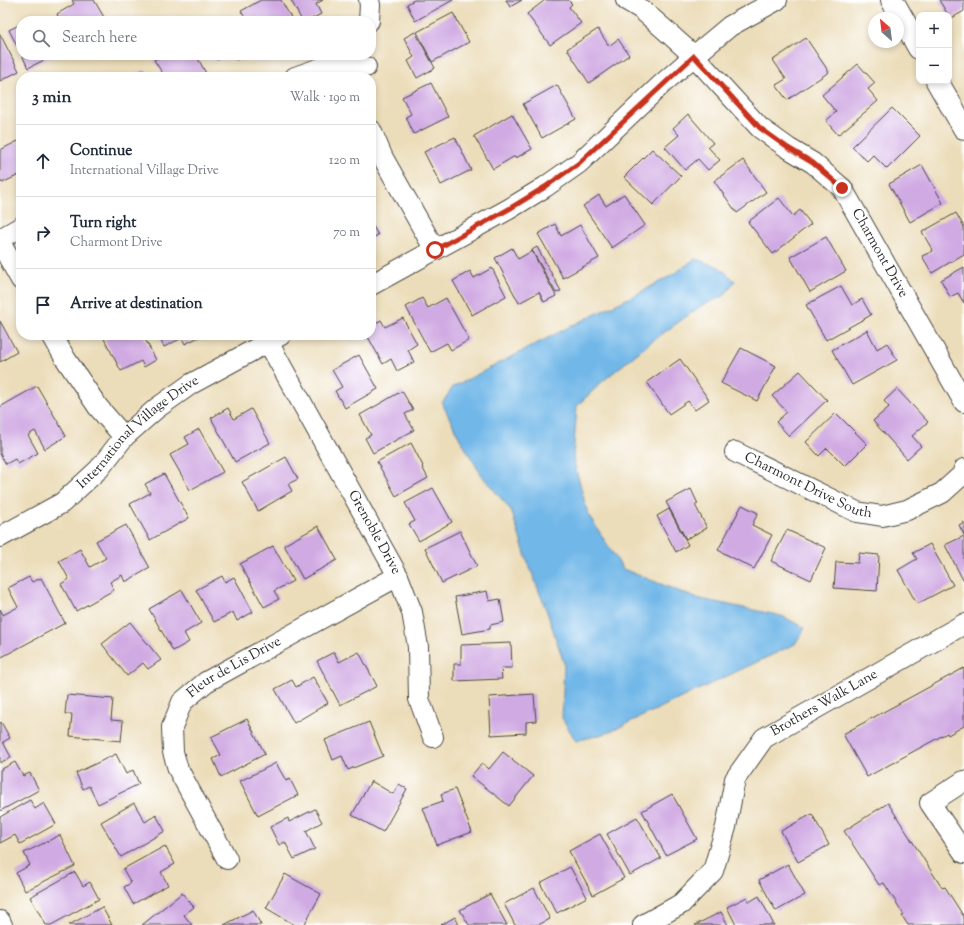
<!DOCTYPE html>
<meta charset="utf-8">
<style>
:root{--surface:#fff;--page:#f2f2f3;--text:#1f2937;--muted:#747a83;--line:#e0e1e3}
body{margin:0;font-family:"Sorts Mill Goudy",serif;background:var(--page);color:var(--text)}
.controls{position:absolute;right:12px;top:12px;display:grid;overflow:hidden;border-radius:8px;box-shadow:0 2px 6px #0003}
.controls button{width:36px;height:36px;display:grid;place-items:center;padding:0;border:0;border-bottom:1px solid var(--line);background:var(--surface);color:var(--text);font:20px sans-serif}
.compass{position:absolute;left:868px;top:12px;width:36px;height:36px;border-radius:50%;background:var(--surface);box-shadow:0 2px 6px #0003;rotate:332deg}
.stop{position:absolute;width:12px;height:12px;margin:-9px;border:3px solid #c8321e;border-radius:50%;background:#fff}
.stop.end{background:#c8321e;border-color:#fff;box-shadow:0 1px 4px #0008}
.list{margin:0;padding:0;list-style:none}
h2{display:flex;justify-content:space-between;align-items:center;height:52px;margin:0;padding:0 16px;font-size:17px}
h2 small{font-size:13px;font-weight:400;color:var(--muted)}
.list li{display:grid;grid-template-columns:26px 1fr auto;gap:12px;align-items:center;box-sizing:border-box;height:72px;padding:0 16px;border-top:1px solid var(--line)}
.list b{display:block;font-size:15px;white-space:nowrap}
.list p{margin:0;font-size:13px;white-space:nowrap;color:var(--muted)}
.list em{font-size:13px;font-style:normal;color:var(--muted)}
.icon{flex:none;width:22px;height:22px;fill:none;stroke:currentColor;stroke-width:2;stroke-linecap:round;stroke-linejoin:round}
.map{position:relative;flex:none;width:964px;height:925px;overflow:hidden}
.search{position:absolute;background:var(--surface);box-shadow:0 2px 6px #0003;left:16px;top:16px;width:360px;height:44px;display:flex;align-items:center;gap:10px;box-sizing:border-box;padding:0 14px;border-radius:16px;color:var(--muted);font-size:15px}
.panel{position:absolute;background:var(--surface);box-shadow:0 2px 6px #0003;left:16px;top:72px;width:360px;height:268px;border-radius:16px}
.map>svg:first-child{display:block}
</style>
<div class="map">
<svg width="964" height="925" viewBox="0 0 964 925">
<rect width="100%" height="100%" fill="#fff"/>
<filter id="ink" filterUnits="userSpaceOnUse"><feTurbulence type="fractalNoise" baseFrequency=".025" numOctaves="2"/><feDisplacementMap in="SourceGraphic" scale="8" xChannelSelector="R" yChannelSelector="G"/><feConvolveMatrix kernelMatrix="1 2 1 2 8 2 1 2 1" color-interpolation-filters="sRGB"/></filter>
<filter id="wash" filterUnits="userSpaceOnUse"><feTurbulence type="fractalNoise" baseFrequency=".012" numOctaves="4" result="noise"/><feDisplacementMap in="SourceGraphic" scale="16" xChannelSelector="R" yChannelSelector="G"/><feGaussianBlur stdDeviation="0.9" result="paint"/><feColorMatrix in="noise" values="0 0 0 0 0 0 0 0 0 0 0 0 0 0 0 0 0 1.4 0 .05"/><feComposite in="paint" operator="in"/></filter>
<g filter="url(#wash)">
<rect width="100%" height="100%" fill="#ecddba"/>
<path fill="#71b7e8" stroke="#4e718a" d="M695,259L719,267L735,281L724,296L701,306L651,342L603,381L577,406L573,458L588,514L623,569L696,598L782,616L805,628L795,644L607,733L576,741L562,718L564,663L547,612L527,560L511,510L482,476L460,439L442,403L453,387L567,328L639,293L672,275Z"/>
<g id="blocks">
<path fill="#d0aae3" d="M72,0H94L105,19L102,21H60L57,14L74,4Z
M261,0H281L293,21H247L241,11Z
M291,0H323L316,4L321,14L308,21H302Z
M414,0H453L415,21L407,4Z
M506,0H522L510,7Z
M545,0H568L572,4L569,7L581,23L550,45L527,14Z
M939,0H964V11L950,19L949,15H948Z
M453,13L469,42L432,62L417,32Z
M21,24V54L9,30Z
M598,29L609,46L618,39L629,55L589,83L567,49Z
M415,32L435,68L417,78L408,61L414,57L404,38Z
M0,34L19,71L0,81Z
M806,38L829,72L787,100L776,85L786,79L773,60Z
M22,55H54L28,68Z
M163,55H196L207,75L204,77H165L154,60Z
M214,55H226L217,60Z
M233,55H245L236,60Z
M858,64L875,83L868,89L878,101L838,135L826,121L836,112L822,95Z
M144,70L148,77H129Z
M431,83L448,117L414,134L406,117L411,114L402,97Z
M557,85L576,119L542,138L523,104Z
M892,108L920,136L887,169L873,155L867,161L852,147Z
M512,114L532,149L516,158L515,156L493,169L474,136Z
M688,114L713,143L708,147L720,160L708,170L698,159L685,170L665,147L679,135L673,128Z
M455,137L471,170L441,185L424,152Z
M18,141L21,146V174L2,183L0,179V150Z
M652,149L681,176L653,205L624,177Z
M743,160L766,192L737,213L714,181Z
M922,165L943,203L910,222L889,184Z
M624,194L645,225L612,248L583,206L599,195L606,206Z
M779,198L793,216L800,210L811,224L773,254L748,222Z
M956,213L964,227V254L932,273L922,256L933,251L922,232Z
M371,223L378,235L371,239Z
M555,224L561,236L580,225L599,258L563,278L538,234Z
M826,237L846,271L810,292L790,257Z
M537,247L561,291L556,293L532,250Z
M512,248L518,259L532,251L556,296L544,302L539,292L519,303L495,258Z
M964,267V303L958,293L950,297L941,280Z
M492,268L506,296L472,315L453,281L470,271L474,278Z
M841,286L852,305L862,299L871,315L826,340L806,305Z
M422,298L428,308L446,298L469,340L451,350L447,343L430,352L406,307Z
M403,318L417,344L408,350L414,362L397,371L391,359L383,364L367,335H371V326L381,320L385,327Z
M0,321L17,352L0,362Z
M867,330L877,349L887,343L897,360L852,385L832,350Z
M102,335H143L156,360L144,367L141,361L121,371Z
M158,335H203L185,344L182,338L164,347Z
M741,348L776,366L757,401L721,383Z
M359,355L378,389L345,408L335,391L342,387L332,370Z
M680,359L709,400L695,410L688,401L669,414L647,382Z
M800,371L827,400L789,436L776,422L787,412L772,396Z
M37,386L66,436L45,449L35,431L28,435L38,453L18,464L15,459L6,464L0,454V407Z
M897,389L928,422L912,436L921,446L907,459L873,421L889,407L884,401Z
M402,391L413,410L405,414L414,430L373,453L365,438L371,435L360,415Z
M228,408L234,419L251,409L270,443L235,462L211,418Z
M836,413L867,444L845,466L827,448L819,456L806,442Z
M199,429L223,472L190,490L170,455L189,444L185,437Z
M411,443L423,466L422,467L428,478L396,496L377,462Z
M286,457L298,479L288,484L292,491L258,511L242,482Z
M164,474L189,518L150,540L130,504L150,493L145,484Z
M433,488L452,522L419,541L409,524L415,521L405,503Z
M691,489L698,504L695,505L707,528L686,539L666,502Z
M742,505L758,513L752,525L772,535L754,569L718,550Z
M669,509L688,545L676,552L657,516Z
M964,522V535L959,525Z
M126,525L150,568L125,582L122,575L110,582L114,590L76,611L61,584L69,579L59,561L80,549L90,567L106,558L96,541Z
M318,526L337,560L303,579L284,545Z
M787,530L826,548L811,580L771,561Z
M460,531L477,566L442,583L425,548Z
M964,536V579L963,580L945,545Z
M930,544L953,585L917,604L898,570L917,559L913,553Z
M273,546L293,581L274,591L279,599L264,607L240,564Z
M859,553L879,555L877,591L834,588L836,562L858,563Z
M222,576L225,582L234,577L253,612L237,621L233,612L214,622L196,590Z
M29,577L32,582L41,578L65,623L0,658V609L3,615L18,607L8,588Z
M182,590L201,623L184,633L189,642L173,651L149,609Z
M487,591L489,601L500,599L504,622L490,625V629L462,634L455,597Z
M130,622L161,660L148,669L143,663L127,676L102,644Z
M511,643L512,668H501L502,679L454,681V664H461V645Z
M334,652L339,662L359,652L377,686L340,705L317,661Z
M964,668V726L948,735L947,733L867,777L843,734Z
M313,677L328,703L294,723L275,689L292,680L296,687Z
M534,694L536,721L526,722V733L491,735L489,697Z
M67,695L113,699L111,720L123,721L121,741L70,736L72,714H65Z
M247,719L265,754L221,777L213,759L221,755L211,737Z
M1,722L10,738L3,742L11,757L0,763V723Z
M369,722L383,756L348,770L342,756L333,760L325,740Z
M503,752L533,776L509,806L471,776L482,763L489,769Z
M116,754L126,774L133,770L139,784L98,804L89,786L83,789L76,773Z
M15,762L23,776L30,773L39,790L0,811V770Z
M276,763L286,781L290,779L298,795L258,816L240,781Z
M371,781L393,794L399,784L407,789L383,832L352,815Z
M455,789L472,832L437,845L423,808L443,801L441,794Z
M672,794L697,839L666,855L642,811Z
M30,800L35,809L44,803L56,824L20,844L15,835L0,843V817Z
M134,803L145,822L156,815L165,831L121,857L101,822Z
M888,803L942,888L945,887L964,917V925H908L902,916L904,915L884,883L879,885L844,831Z
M315,809L322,822L306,831L315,849L294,859L285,842L279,845L270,827L288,818L289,822Z
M812,814L829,845L798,862L781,831Z
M637,817L661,858L630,875L607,834Z
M600,834L624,878L593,895L569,851Z
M60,835L75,866L25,891L16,873L30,865L24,853Z
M165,846L175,864L161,872L168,885L133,904L124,887L131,883L123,869Z
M788,864L805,895L776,911L759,880Z
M570,867L587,897L557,913L540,883Z
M75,872L83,886L90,882L99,899L51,925H46L30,897Z
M285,874L321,894L304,925H295L266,908Z
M534,888L550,919L538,925H515L504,904Z
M182,893L194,907L184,915L192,925H142Z
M490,894L507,925H469L460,910Z
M759,896L774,925H736L727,907L747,897L749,902Z
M102,907L112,925H69Z
M253,910L261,925H224Z
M721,912L728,925H695Z
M455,917L459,925H441Z"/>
</g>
</g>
<g filter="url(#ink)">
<use href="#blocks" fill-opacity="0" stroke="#484640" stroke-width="1"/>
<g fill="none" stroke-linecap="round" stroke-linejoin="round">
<g stroke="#484640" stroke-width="22">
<g id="minor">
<path id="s1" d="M626,0L641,9L664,29L694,56L760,128L788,148L813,163L842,188L964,402"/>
<path d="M369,21L370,5L369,0"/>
<path d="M295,77L326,66L366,67"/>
<path d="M371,130L383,158L435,250"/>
<path d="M0,239L21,227"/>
<path d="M0,242L21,280"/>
<path d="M371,285L509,209L545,187L579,163L662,84L694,56L730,26L777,0"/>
<path d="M52,335L65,358L98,407L124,437"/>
<path id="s2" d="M268,342L398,576L412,612L418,647L419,699L433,737"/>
<path id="s3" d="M735,452L857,512L882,516L907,510L942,493L962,475L964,469"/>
<path id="s4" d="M0,537L62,503L99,469L124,437L157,408L191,384L281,335"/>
<path d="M964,781L930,803L964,853"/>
<path id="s5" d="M227,859L178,769L173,752L172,727L182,702L206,682L398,576"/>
<path d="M0,921L2,925"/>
<path id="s6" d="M643,925L681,904L713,871L726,827L735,779L764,738L964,624"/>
</g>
</g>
<g stroke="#484640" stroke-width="24">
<path id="tertiary" d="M892,0L919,48
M937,81L964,128"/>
</g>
<use href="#minor" stroke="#fff" stroke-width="20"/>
<use href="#tertiary" stroke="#fff" stroke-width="22"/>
</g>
</g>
<g fill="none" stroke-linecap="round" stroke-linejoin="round" filter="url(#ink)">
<path stroke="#c8321e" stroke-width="5" d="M435,250L509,209L545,187L579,163L694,56L760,128L788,148L813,163L842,188"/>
</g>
<g text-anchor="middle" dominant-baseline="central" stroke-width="3" stroke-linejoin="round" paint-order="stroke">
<g font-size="14" fill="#2b2b2b" stroke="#fff">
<text stroke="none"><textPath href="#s1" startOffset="363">Charmont Drive</textPath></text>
<text stroke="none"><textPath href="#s4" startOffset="175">International Village Drive</textPath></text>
<text stroke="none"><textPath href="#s3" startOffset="81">Charmont Drive South</textPath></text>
<text stroke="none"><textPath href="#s2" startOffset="218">Grenoble Drive</textPath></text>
<text stroke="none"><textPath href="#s5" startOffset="235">Fleur de Lis Drive</textPath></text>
<text stroke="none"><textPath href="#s6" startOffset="304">Brothers Walk Lane</textPath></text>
</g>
</g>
</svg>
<div class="controls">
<button>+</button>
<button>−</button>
</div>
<svg class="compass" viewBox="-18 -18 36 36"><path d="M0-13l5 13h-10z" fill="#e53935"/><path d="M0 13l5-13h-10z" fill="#747a83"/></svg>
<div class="stop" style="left:435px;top:250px"></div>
<div class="stop end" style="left:842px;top:188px"></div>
<div class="search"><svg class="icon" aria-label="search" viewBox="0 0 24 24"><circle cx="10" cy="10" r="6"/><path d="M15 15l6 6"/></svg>Search here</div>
<section class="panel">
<h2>3 min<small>Walk · 190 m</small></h2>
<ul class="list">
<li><svg class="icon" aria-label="ahead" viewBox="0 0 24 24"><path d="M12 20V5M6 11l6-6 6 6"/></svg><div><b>Continue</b><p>International Village Drive</p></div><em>120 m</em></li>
<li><svg class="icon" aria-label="right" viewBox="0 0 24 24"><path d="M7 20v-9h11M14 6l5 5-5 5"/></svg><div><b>Turn right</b><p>Charmont Drive</p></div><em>70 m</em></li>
<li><svg class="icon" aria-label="arrive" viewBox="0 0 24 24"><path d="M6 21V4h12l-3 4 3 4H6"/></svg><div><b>Arrive at destination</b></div></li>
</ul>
</section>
</div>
